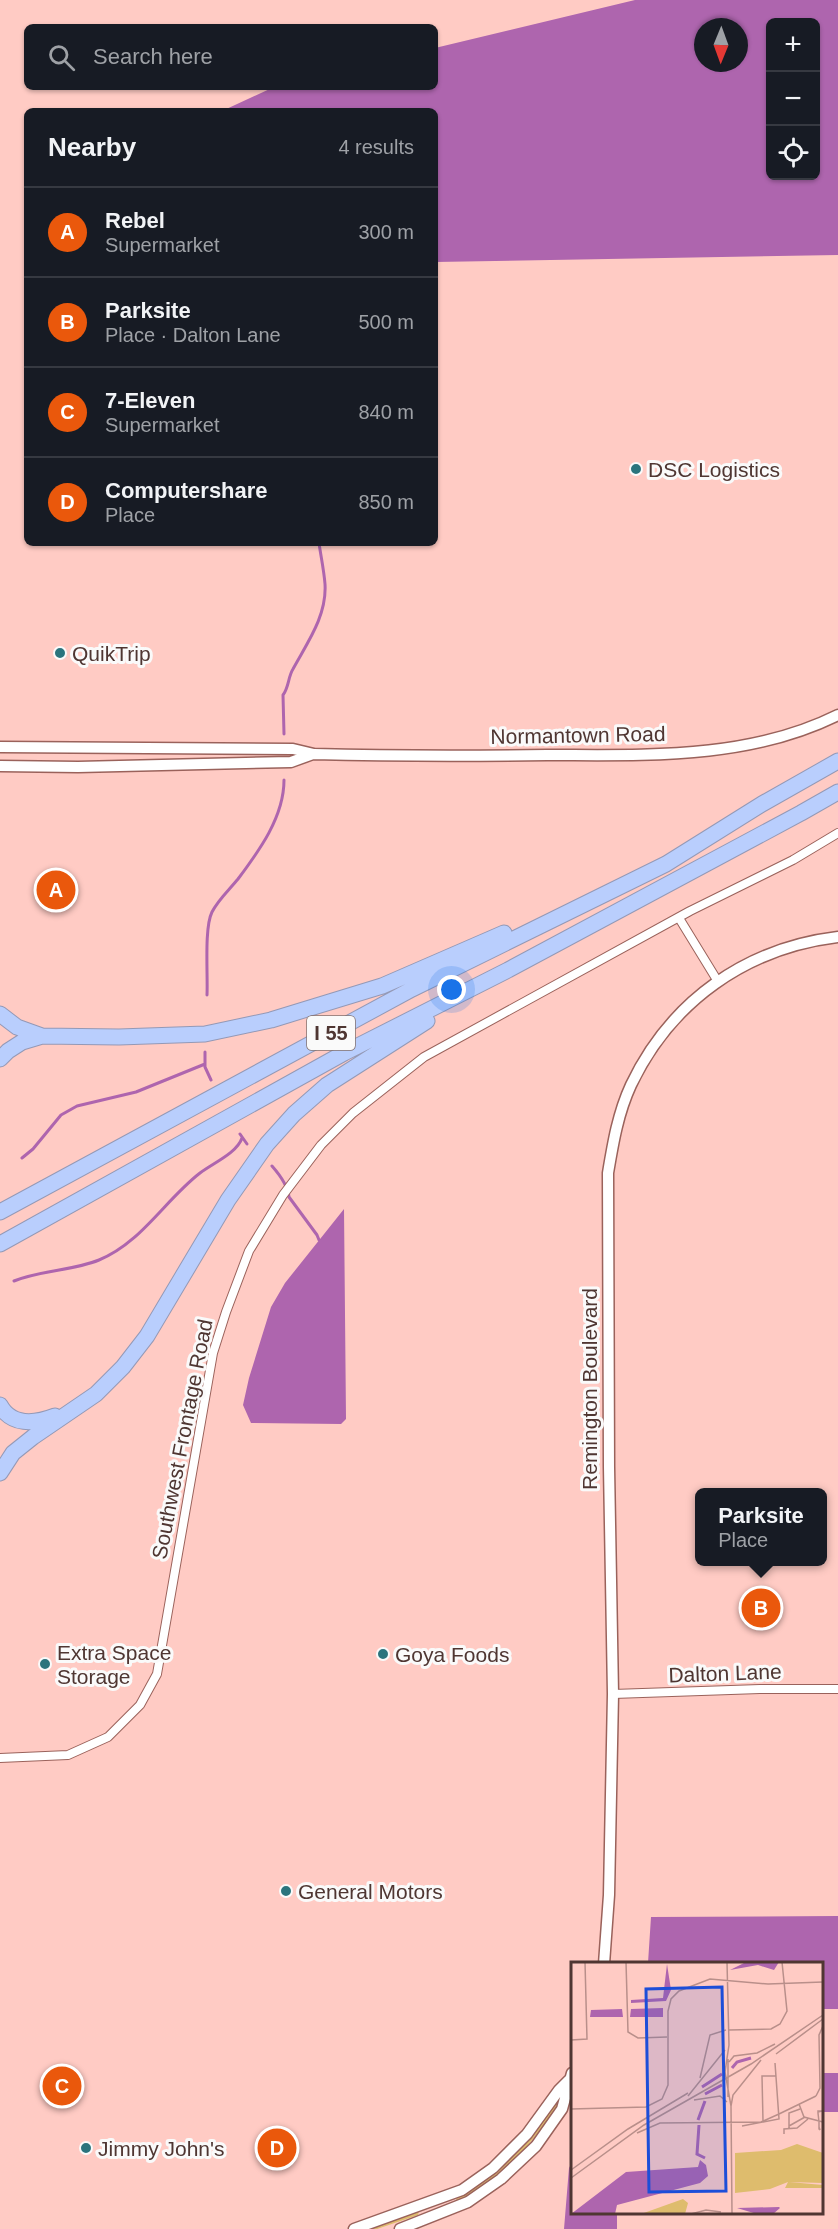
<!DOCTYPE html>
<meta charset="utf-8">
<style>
:root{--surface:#171b24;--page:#242831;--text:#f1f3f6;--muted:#9ea1a6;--line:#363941;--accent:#ea580c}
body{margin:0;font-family:Helvetica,sans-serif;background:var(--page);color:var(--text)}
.controls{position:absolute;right:18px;top:18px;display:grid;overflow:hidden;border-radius:9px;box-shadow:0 2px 4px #0004}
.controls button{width:54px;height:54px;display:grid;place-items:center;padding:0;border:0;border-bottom:2px solid var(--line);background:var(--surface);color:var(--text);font:30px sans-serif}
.compass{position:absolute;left:694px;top:18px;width:54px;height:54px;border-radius:50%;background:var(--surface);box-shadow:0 2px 4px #0004;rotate:181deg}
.you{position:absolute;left:452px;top:990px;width:21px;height:21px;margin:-15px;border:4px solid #fff;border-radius:50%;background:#1a73e8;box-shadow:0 0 0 9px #1a73e833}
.badge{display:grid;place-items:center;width:39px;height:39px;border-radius:50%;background:var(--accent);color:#fff;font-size:20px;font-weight:700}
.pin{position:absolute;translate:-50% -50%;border:3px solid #fff;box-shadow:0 2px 6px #0006}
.popup{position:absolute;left:695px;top:1488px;width:132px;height:78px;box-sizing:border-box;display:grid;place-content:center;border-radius:9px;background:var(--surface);filter:drop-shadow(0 2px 4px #0005);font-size:20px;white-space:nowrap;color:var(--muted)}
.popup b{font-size:22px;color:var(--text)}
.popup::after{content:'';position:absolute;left:50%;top:100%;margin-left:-12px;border:12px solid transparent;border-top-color:var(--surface)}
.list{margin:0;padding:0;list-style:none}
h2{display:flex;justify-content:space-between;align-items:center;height:78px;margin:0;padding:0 24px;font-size:26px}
h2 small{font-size:20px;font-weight:400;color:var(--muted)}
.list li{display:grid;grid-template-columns:39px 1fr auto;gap:18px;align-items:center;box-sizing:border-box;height:90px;padding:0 24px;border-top:2px solid var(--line)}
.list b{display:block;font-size:22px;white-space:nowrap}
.list p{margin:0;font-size:20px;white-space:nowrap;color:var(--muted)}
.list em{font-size:20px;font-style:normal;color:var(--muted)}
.icon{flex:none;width:33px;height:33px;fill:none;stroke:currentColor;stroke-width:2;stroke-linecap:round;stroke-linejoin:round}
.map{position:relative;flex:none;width:838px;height:2229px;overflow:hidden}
.search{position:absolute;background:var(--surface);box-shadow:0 2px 4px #0004;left:24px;top:24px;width:414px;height:66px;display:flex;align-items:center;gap:15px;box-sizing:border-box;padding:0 21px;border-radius:9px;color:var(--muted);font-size:22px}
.panel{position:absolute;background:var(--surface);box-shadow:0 2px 4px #0004;left:24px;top:108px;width:414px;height:438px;border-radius:9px}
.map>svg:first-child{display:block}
</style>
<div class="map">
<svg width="838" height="2229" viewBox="0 0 838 2229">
<rect width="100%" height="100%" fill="#ffcbc4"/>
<path fill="#debc6d" d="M562,2090L564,2095C536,2139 504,2179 457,2202L456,2199L499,2171L532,2133Z
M419,2211L418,2215L377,2229H365Z"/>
<path fill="#ae65ae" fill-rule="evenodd" d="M635,0H838V255L435,262V111H222L274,87H435V48ZM770,22H816V176H770ZM703,27H739V63H703Z
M344,1209L346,1419L341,1424L251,1423L243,1405L249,1378L271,1307L285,1283Z
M838,1916V2009H822V1964L648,1963L651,1917Z
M822,2073H838V2112H822Z
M572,2162V2212L617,2213V2229H564L569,2168Z"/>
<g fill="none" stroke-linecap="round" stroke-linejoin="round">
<path stroke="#ae65ae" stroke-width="3" d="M284,734L283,695C289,687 288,677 293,669C307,643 327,616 325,584C324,571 321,557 319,543
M207,995C208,975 204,928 212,912C218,900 229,890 238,879C259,851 284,817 284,780
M205,1052V1067L211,1080
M240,1134L247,1144
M22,1158L33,1149L61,1115L77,1106L136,1092L205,1064
M272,1166C279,1174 288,1186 289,1197L317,1235L319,1240
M14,1281C41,1270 72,1271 99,1260C141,1243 165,1200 200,1173C213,1163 237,1153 242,1138"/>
<g stroke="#9a625b" stroke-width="10">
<path id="minor" d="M679,918L717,980
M613,1694L760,1689H838
M0,1758L68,1755L108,1737L140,1705L157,1674L213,1353L226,1312L249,1251L283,1195L321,1145L353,1113L424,1057L690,911L793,860L838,833"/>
</g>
<g stroke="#9a625b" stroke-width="13">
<path id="tertiary" d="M0,747L293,749L314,754C391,756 469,756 547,755C645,755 748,760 838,715
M0,766L78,767L291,762L313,754
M604,1964L609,1895L613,1694L609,1467L608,1173C613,1143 618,1113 631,1085C671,1001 746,948 838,937
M354,2229L462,2190L493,2168L527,2134L559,2090L569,2080
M400,2229L468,2202L501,2179L536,2146L562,2109L572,2073"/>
</g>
<g stroke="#9499b6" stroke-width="17">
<path id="motorway" d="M0,1014L17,1027L42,1036
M0,1059L8,1051L22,1042L42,1036L119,1037L205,1034L271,1020L382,986L504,933
M0,1212L412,989L666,864L762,804L838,761
M0,1244L344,1053L508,970L801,813L838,792
M0,1405C11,1426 34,1424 55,1416
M0,1473L13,1453L33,1437L96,1394L123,1367L147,1336L228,1200L267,1144L294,1114L327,1085L427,1021"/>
</g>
<use href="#minor" stroke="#fff" stroke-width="8"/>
<use href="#tertiary" stroke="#fff" stroke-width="10"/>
<use href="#motorway" stroke="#b9cefd" stroke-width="15"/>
</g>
<g fill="#2b747d" stroke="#fafafa" stroke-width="2">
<circle cx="636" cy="469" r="6"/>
<circle cx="60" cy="653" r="6"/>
<circle cx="383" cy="1654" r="6"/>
<circle cx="45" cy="1664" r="6"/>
<circle cx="286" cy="1891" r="6"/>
<circle cx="86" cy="2148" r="6"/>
</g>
<g text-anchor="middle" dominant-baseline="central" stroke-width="6" stroke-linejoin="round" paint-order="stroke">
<rect fill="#fafafa" stroke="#82716e" stroke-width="1.5" x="307" y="1016" width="48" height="34" rx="4.5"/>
<g font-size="20" font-weight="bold" fill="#4f3632">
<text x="331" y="1033">I 55</text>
</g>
<g font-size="21" fill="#4f3632" stroke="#fafafa" text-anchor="start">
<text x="648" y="469">DSC Logistics</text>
<text x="72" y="653">QuikTrip</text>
<text x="57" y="1652">Extra Space<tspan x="57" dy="24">Storage</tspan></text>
<text x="395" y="1654">Goya Foods</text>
<text x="298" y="1891">General Motors</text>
<text x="98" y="2148">Jimmy John's</text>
</g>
<g font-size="21" fill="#4f3632" stroke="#fafafa">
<text transform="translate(578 735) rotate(-1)">Normantown Road</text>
<text transform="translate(589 1389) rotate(-90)">Remington Boulevard</text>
<text transform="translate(182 1439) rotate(-79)">Southwest Frontage Road</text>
<text transform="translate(725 1673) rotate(-2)">Dalton Lane</text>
</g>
</g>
<g transform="translate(571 1962)">
<rect width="252" height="252" fill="#ffcbc4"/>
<path d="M226,182L252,191V221L218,220L252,223V226H214L217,220L199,227L164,231V191L210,188ZM112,237L117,241L114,252H70Z" fill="#debc6d"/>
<path d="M208,0L203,8L187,3L159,8L173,1ZM96,2L100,28L95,39L60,41V38L92,36ZM92,46V55H59L60,47ZM51,47L52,55H19L20,48ZM129,198L135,203L137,214L129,221L46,243L44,252H0L55,210L127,205ZM166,246L208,245L209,246L202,252H186Z" fill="#ae65ae"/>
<path fill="none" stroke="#ae65ae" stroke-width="3" d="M161,106L166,100L180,96M131,125L151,112M134,132L151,123M127,158L134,139M128,163L126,192L134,196"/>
<path fill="none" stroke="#b98f8a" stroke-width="1.5" d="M55,0L57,70L67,76L96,75M156,0L158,83L154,110L160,144L161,252M158,68L200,67L209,62L216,49L211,0M0,78L16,77L14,0M205,92L252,57M157,97V135M158,100L163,94L186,91L204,82M129,116L139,73L155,68M117,134L154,88M245,134L249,126L248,73L252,64M123,138L149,134L156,140M228,142L233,155L252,160M160,144L162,133L190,98M0,147L75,145L91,137L97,123V49L100,37L108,29L139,17L197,22L252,20M247,150L251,149H247V151L248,160V167L249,168L248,165M208,152L245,134M192,159L191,114H205M171,164L208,157L204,101M218,164L234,155M218,167V151L229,147M66,171L89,161L190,160L208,152M213,172V167L226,166L237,157M0,208L57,167L117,131M0,216L73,163L180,102L252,53M120,252L135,248L150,250"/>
<path fill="#1d4ed8" fill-opacity="0.15" stroke="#1d4ed8" stroke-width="3" d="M151,25L155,229L78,230L75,27Z"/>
<rect width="252" height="252" fill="none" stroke="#4f3632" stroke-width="3"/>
</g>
</svg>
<div class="controls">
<button>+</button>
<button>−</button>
<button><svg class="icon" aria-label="locate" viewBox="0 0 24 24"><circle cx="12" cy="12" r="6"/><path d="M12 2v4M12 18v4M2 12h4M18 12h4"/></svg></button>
</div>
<svg class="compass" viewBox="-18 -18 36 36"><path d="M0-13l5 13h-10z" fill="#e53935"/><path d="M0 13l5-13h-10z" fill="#9ea1a6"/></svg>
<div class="you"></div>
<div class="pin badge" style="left:56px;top:890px">A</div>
<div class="pin badge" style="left:761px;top:1608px">B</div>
<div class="popup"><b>Parksite</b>Place</div>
<div class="pin badge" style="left:62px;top:2086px">C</div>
<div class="pin badge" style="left:277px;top:2148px">D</div>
<div class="search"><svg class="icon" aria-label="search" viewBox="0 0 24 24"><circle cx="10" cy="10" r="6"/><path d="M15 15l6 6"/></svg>Search here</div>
<section class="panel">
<h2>Nearby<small>4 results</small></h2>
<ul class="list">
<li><span class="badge">A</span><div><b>Rebel</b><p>Supermarket</p></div><em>300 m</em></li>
<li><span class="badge">B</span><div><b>Parksite</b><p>Place · Dalton Lane</p></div><em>500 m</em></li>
<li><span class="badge">C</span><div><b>7-Eleven</b><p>Supermarket</p></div><em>840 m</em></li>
<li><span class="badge">D</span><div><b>Computershare</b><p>Place</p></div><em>850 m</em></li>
</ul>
</section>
</div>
